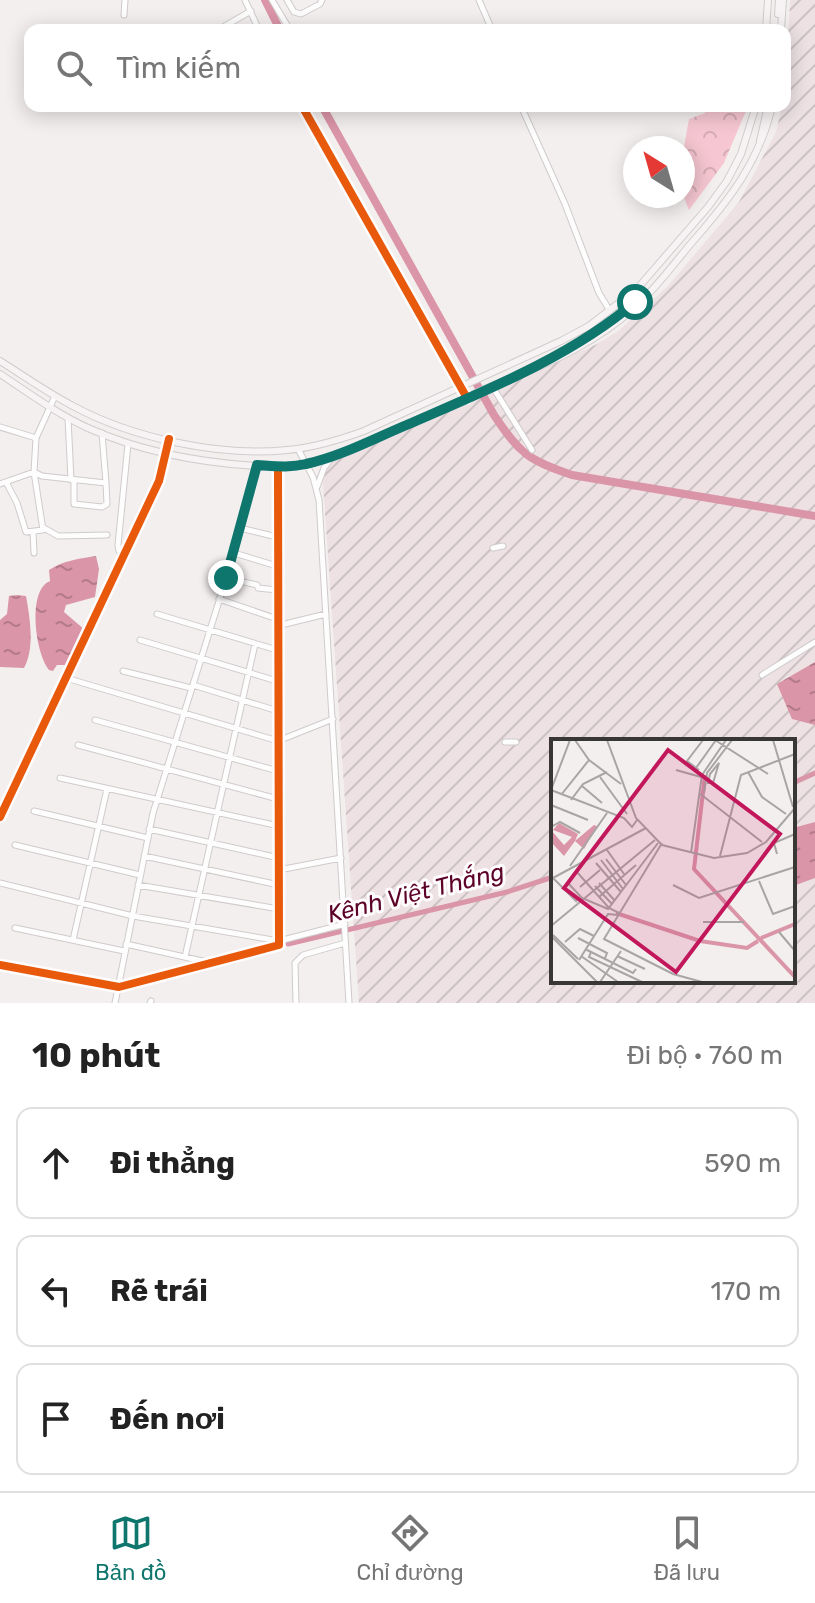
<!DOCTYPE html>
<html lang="vi">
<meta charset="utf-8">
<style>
:root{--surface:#fff;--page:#f6f6f6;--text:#222;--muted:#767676;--line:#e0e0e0;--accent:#0f766e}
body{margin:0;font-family:Rubik,sans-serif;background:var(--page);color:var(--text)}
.compass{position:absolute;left:623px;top:136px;width:72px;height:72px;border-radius:50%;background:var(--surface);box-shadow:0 4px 20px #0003;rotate:323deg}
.stop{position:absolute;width:24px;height:24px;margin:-18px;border:6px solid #0f766e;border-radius:50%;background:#fff}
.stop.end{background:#0f766e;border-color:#fff;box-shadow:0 2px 8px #0008}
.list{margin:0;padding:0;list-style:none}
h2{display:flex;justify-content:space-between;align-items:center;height:104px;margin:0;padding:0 32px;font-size:34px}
h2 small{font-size:26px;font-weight:400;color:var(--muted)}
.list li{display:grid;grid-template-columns:52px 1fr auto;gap:24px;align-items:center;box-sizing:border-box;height:112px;margin:0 16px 16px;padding:0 16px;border:2px solid var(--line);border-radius:16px}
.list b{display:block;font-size:30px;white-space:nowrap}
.list em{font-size:26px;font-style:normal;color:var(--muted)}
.icon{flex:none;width:44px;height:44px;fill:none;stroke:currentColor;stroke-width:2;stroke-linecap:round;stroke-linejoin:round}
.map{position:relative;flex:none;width:815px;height:1003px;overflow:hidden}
.search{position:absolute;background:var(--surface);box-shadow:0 4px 20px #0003;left:24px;right:24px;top:24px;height:88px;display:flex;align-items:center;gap:20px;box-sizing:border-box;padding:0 28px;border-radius:16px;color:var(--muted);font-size:30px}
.sheet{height:488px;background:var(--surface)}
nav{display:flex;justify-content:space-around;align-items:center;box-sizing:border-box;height:112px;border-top:2px solid var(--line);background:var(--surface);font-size:22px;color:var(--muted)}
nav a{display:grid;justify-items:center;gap:4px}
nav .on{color:var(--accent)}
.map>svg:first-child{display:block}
</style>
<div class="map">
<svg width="815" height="1003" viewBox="0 0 815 1003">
<defs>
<pattern id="industrial-furrows" width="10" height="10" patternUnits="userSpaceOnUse" patternTransform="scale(2)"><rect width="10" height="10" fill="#ede1e4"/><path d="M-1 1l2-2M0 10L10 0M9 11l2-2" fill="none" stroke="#ccc2c4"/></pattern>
<pattern id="forest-crowns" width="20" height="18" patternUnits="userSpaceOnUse" patternTransform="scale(2)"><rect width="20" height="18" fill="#f6c7d2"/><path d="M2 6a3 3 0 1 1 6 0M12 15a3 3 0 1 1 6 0" fill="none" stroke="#d4acb5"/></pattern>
<pattern id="water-ripples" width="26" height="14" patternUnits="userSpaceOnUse" patternTransform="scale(2)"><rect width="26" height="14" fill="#da95a8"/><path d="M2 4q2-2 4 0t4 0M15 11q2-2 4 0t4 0" fill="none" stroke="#b27a8a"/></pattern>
</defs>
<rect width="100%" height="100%" fill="#f4efef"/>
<path fill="url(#industrial-furrows)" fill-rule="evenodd" d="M790,0H815V1003H359L323,484L327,463L597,344L618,331L668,286L739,202L776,132L782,106H785ZM553,741H793V981H553Z"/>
<path fill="url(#forest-crowns)" d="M704,106H748L724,163L689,210C676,183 684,147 689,119L705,113Z"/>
<path fill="url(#water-ripples)" d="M96,556L99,569L95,597L66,605L64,612L85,630L68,665H57L53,671L49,670C35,653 27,590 50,581L49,570C64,560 79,559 96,556Z
M17,595L26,596C30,618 35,648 24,668L0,667V620L7,614L9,596Z
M815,662V725L792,719L777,684Z
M815,822V878L793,886V828Z"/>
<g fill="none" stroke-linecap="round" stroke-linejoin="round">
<path stroke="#da95a8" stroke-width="5" d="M793,783L815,773
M288,944L507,892L553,877"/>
<path stroke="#da95a8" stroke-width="8" d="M265,0L280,30
M322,106L494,415C520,454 528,460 572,475L815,516"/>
<g stroke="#cfcbcb" stroke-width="7">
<path id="minor" d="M245,0L259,30
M272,0L290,30
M287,0L294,12L301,14L320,4L322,0
M479,0L492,30
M124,15L125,0
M218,30L251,11
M302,106L467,398
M521,106L565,204L599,293L610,311
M492,386L532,450
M68,418L71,480
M0,427L36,438
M298,449L313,477L319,500L349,1003
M74,480V504L102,507L107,504L106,483
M6,482L17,503L26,532L43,530L34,472L36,438L55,396
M0,484L34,472L42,476L106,483L102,433
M317,487L324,468L332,457
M44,528L58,536L107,535
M240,528L277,537
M33,532L34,553
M493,548L503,546
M234,553L277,566
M124,556L119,551L118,545L128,444
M226,578L257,585L258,588L277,590
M219,599L277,619
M157,614L277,650
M277,626L326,614
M140,640L277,681
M123,671L191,688
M762,675L815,642
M66,678L278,741L333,719
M193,685L278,711
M95,720L278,771
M505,742H516
M78,745L278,799
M60,778L279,826
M34,811L148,838
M0,817L159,481L169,439
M149,829L279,858
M15,845L140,875
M144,856L279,885
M279,870L341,858
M0,883L133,916L279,941L345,924
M138,885L279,909
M15,928L124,951
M73,940L107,789
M126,944L207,962
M185,957L255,644
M0,965L119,987L279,945L278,467
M115,1003L153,813L234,553L257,466
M150,1003L151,1001
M296,1003L295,963L303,955L345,943"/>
</g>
<g stroke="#d0cdcd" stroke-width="8">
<path id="major" d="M778,14L779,0
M766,30L768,0
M781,30L783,0
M760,141L768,106
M621,314L639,297
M571,347L602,328
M0,361C24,376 48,393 73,406C132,438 220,457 287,450C314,448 339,440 364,431L561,341L589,326L637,289L708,207L727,181L741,154L756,106
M0,374C29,393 57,414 88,428C146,454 214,465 277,467C322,468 374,439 414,421C446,408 476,392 508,379C553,362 598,341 634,308C657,288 674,263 694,240C730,199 760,160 772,106"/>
</g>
<use href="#minor" stroke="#fdfdfd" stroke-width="5"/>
<use href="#major" stroke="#f7f2f3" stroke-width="6"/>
<g stroke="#fefcfc" stroke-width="13">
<path id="cycleway" d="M302,106L467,398
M0,817L159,481L169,439
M0,965L119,987L279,945L278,467"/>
</g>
<use href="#cycleway" stroke="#e8590c" stroke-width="8"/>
</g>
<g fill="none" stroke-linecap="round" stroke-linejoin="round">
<path stroke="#0f766e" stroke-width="10" d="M226,578L257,465C274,466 290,468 306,464C342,456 375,438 409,424C485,391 572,356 635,302"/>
</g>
<g text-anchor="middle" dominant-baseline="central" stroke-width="6" stroke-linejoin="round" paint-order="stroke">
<g font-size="24" font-style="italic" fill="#5c0128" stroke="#fefcfc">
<text transform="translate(416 893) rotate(-14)">Kênh Việt Thắng</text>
</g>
</g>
<g transform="translate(551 739)">
<rect width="244" height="244" fill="#f4efef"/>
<path d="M8,84L27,95L24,102L43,86L46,87L33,110L24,102L13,117L0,103V91L13,106L21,98L2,91Z" fill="#da95a8"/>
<path fill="none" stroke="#da95a8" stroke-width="4" d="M154,36L143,130L244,238M65,174L149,202L196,209L207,202M210,199L244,185"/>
<path fill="none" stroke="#a9a5a5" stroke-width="2" d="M24,1L38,21L70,45M56,1L85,79L111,106L163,119L196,114L215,103L244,69M164,1L217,35M222,1L242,68M168,24L162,44H157L159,35ZM145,29L165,1M125,31L150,38M148,31L136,22L152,1M197,33L211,58L235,75M49,38L76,75M31,47L51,64M0,51L73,79L81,88L86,81M0,51L19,1M148,54L211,103M153,54L156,34L181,1M10,56L38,21M20,61L32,45L56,33M0,66L37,81M0,88L9,83L29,94M111,104L53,200L122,235L151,243M56,111L73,135M140,114L151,36L175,1M226,115L223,104L244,95M169,117L190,36L244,15M55,120L75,146M50,121L72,150M45,124L70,153M19,127L56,74M25,132L58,169L68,174M2,139L26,163M0,140L95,89M208,142L222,175L244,167M16,143L31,159L57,170L107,104M48,144L64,162M122,146L148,159L244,128M44,147L61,165M29,148L49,131M48,158L85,126M152,183H193M0,187L104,101M228,193L244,212M2,196L27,220M0,197L46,243M27,199L56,214L54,219M14,203L29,190L43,197M34,210L82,234L85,230M40,213L38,218L91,243M30,217L67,243M66,217L94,230M28,221L57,175L67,176M49,243L70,212"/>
<path fill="#c2185b" fill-opacity="0.15" stroke="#c2185b" stroke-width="4" d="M117,11L229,95L125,233L13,149Z"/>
<rect width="244" height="244" fill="none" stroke="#393636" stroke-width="4"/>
</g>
</svg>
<svg class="compass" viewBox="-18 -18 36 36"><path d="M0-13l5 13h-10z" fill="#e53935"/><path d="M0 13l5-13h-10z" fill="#767676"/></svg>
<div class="stop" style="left:635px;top:302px"></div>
<div class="stop end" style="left:226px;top:578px"></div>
<div class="search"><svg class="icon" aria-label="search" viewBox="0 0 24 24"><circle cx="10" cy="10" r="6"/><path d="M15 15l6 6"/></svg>Tìm kiếm</div>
</div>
<section class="sheet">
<h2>10 phút<small>Đi bộ · 760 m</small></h2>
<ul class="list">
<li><svg class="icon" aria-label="ahead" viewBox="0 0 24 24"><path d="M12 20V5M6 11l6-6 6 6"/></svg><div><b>Đi thẳng</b></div><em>590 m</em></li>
<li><svg class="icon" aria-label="left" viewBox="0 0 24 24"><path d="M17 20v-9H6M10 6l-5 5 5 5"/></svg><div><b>Rẽ trái</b></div><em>170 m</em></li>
<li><svg class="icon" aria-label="arrive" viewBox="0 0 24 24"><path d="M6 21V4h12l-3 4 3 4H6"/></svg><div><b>Đến nơi</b></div></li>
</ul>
</section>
<nav>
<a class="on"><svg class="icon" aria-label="map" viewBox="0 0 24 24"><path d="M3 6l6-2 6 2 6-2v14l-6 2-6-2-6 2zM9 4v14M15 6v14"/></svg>Bản đồ</a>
<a><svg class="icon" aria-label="directions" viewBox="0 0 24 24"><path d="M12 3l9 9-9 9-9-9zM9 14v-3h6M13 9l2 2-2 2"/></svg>Chỉ đường</a>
<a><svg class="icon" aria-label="saved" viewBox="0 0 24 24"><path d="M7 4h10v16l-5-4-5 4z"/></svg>Đã lưu</a>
</nav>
